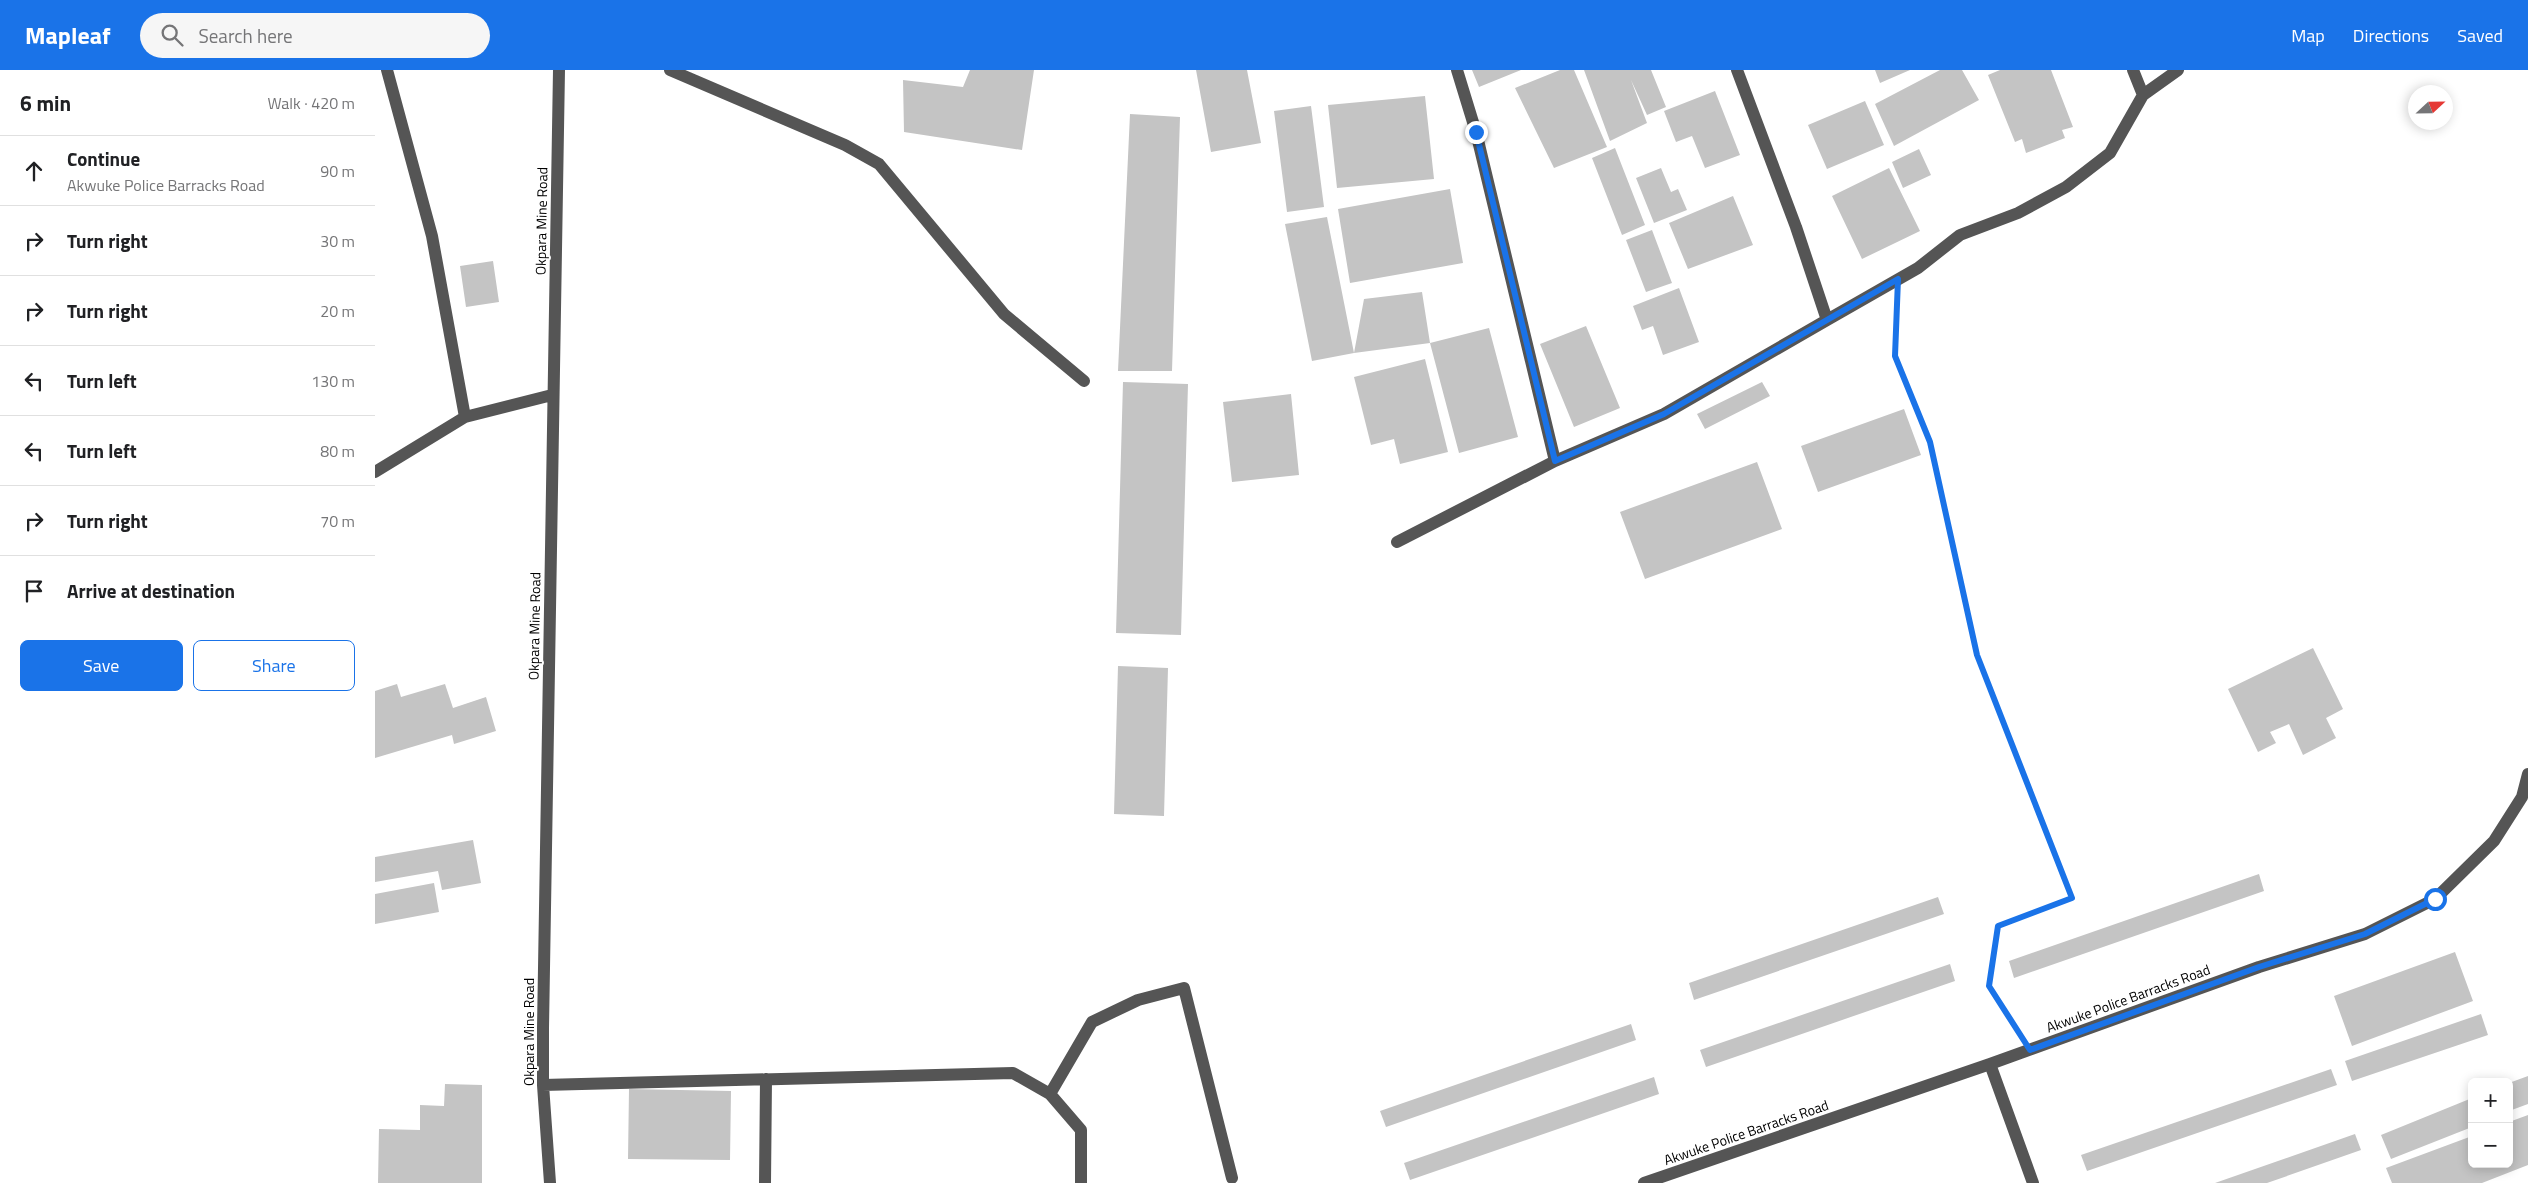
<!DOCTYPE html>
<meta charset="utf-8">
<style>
:root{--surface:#fff;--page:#f6f6f6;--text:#202124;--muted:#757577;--line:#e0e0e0;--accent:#1a73e8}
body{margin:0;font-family:"Titillium Web",sans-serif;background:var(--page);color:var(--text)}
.controls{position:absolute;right:15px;bottom:15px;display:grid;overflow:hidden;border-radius:8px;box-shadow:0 2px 12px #0003}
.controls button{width:45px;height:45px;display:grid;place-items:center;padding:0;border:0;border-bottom:1px solid var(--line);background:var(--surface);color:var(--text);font:25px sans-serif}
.compass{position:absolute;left:2033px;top:15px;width:45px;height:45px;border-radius:50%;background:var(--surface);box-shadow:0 2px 12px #0003;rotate:68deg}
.stop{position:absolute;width:15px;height:15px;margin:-11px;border:4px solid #1a73e8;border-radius:50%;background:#fff}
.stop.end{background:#1a73e8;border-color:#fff;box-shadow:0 1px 5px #0008}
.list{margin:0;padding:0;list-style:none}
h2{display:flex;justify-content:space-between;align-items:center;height:65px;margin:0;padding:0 20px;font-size:21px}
h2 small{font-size:16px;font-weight:400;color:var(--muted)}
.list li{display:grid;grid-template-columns:32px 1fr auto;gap:15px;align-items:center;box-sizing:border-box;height:70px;padding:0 20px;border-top:1px solid var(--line)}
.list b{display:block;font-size:19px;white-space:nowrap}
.list p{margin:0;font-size:16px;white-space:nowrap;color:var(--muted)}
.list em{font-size:16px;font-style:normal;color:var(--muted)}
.actions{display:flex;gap:10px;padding:15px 20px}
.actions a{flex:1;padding:11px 0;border:1px solid var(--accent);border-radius:8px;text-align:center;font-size:18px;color:var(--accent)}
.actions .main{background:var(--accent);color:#fff}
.icon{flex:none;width:28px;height:28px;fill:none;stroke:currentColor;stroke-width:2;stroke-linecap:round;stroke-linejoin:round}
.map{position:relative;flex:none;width:2153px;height:1113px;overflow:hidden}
header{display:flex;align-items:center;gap:30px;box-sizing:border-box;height:70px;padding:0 25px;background:var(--accent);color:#fff}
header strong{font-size:24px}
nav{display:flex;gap:28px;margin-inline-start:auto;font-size:18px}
.search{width:350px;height:45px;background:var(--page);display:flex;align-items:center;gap:12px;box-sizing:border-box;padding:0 18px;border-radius:28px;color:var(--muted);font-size:19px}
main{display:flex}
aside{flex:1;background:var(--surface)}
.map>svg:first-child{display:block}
</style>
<header>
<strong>Mapleaf</strong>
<div class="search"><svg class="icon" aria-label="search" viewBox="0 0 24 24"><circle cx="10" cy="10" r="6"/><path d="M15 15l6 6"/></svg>Search here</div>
<nav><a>Map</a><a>Directions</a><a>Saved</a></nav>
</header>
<main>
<aside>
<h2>6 min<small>Walk · 420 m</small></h2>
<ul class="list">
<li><svg class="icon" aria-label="ahead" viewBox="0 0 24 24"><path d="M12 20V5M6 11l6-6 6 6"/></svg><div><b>Continue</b><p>Akwuke Police Barracks Road</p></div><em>90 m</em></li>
<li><svg class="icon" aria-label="right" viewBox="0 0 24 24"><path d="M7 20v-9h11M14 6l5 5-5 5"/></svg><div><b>Turn right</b></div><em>30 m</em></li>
<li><svg class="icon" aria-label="right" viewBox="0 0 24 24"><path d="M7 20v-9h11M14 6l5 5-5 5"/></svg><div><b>Turn right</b></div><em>20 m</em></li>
<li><svg class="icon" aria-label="left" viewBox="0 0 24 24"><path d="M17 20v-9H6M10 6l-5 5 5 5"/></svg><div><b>Turn left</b></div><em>130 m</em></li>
<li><svg class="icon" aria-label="left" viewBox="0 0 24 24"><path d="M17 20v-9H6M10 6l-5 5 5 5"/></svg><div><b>Turn left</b></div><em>80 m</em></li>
<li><svg class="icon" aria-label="right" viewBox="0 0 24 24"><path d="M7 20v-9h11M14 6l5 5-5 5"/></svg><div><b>Turn right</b></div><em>70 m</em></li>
<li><svg class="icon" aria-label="arrive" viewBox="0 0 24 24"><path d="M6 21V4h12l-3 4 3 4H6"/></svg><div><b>Arrive at destination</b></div></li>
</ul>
<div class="actions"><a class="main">Save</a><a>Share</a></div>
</aside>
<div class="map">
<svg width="2153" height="1113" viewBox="0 0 2153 1113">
<rect width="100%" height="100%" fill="#fff"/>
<path fill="#c4c4c4" d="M595,0H659L647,80L529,62L528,10L588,17Z
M821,0H872L886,73L836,82Z
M1097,0H1146L1104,17Z
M1185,0H1199L1232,77L1179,98L1140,18Z
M1209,0H1276L1291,37L1272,45L1256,10L1272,53L1235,71Z
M1500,0H1535L1505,13Z
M1565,0H1587L1604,30L1519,76L1500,34Z
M1625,0H1676L1698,57L1687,60L1690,68L1651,83L1647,69L1640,72L1613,5Z
M1340,21L1365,85L1330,98L1317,66L1301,72L1289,41Z
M1050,26L1059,109L962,118L953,35Z
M1490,31L1509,75L1452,99L1433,55Z
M936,36L949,137L912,142L899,41Z
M755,44L805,47L797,301H743Z
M1240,78L1270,155L1247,165L1217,88Z
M1544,79L1556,105L1528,118L1517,92Z
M1286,98L1296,122L1303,119L1312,140L1279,153L1261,108Z
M1514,98L1545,161L1487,189L1457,126Z
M1075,119L1088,193L975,213L963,139Z
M1358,126L1378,175L1313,199L1294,153Z
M952,147L979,283L937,291L910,154Z
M1277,160L1297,213L1271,222L1251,170Z
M118,191L124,232L91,237L85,196Z
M1304,218L1324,272L1288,285L1278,256L1267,260L1258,236Z
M1047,222L1055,273L979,283L989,229Z
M1211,256L1245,338L1199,357L1165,274Z
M1114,258L1143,367L1084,383L1055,273Z
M1050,289L1073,382L1025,394L1019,369L996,375L979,307Z
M748,312L813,314L806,565L741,563Z
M1387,312L1395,326L1330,359L1322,344Z
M916,324L924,405L857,412L848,332Z
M1529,339L1546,385L1443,422L1426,376Z
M1382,392L1407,459L1270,509L1245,442Z
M1938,578L1968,639L1951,648L1961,668L1928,685L1914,654L1895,662L1901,673L1883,682L1853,619Z
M743,596L793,598L789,746L739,744Z
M22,614L26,627L70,614L78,638L111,627L121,661L79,674L77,665L0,688V621Z
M98,770L106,813L67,820L63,801L0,812V787Z
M1884,804L1889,821L1639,908L1634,891Z
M59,813L64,842L0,854V824Z
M1563,827L1569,844L1319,930L1314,913Z
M2080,882L2098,931L1977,976L1959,926Z
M1575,894L1580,911L1331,997L1325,980Z
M2106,944L2113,965L1977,1011L1970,991Z
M1256,954L1261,970L1011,1057L1005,1041Z
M1956,999L1962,1015L1712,1101L1706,1085Z
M2153,1006V1034L2134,1041V1013Z
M1279,1007L1284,1024L1035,1110L1029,1093Z
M70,1014L107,1015V1113H3L4,1059L45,1060V1035L69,1036Z
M254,1019L356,1021L355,1090L253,1089Z
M2097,1028V1057L2016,1089L2006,1065Z
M2153,1045V1095L2107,1113H2017L2011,1098L2097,1066V1094H2134V1052Z
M1980,1064L1986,1080L1892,1113H1840Z"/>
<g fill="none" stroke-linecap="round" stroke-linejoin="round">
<path stroke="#777" stroke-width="3" stroke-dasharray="1 2.5" stroke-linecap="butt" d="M1522,237L1520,286L1555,372L1602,585L1697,828L1623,856L1614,916L1642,959"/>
<path stroke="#555" stroke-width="12" d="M12,0L57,166L90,347
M295,0L470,75L504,94L629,244L709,311
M1082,0L1101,62L1180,391
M1362,0L1421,157L1452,250L1543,198L1585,165L1643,143L1691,117L1735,83L1768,25L1803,0
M1758,0L1768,25
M0,402L90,347L177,325
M1022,472L1180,391L1289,344L1452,250
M1615,994L1658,1113
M168,1015L638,1003L675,1024L706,1060V1113
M675,1024L717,952L763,930L809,918L857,1108
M175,1113L168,1015V958L184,0
M390,1113L391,1009
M1269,1113L1615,994L1884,897L1990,864L2060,829L2119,771L2147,727L2153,704"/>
</g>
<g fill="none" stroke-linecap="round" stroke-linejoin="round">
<path stroke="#1a73e8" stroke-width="6" d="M1101,62L1180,391L1289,344L1523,209L1520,286L1555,372L1602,585L1697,828L1623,856L1614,916L1655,980L1884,897L1990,864L2060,829"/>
</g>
<g text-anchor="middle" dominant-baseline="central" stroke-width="4" stroke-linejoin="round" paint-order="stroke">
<g font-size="14" fill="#000" stroke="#fff">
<text transform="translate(166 151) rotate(-89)">Okpara Mine Road</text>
<text transform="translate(159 556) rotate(-89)">Okpara Mine Road</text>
<text transform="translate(1753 928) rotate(-20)">Akwuke Police Barracks Road</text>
<text transform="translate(153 962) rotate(-90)">Okpara Mine Road</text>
<text transform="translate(1371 1062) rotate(-19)">Akwuke Police Barracks Road</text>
</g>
</g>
</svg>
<div class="controls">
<button>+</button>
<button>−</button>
</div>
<svg class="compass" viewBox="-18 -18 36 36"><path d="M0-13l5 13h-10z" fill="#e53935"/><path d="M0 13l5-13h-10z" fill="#757577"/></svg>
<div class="stop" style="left:2060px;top:829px"></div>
<div class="stop end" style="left:1101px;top:62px"></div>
</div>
</main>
